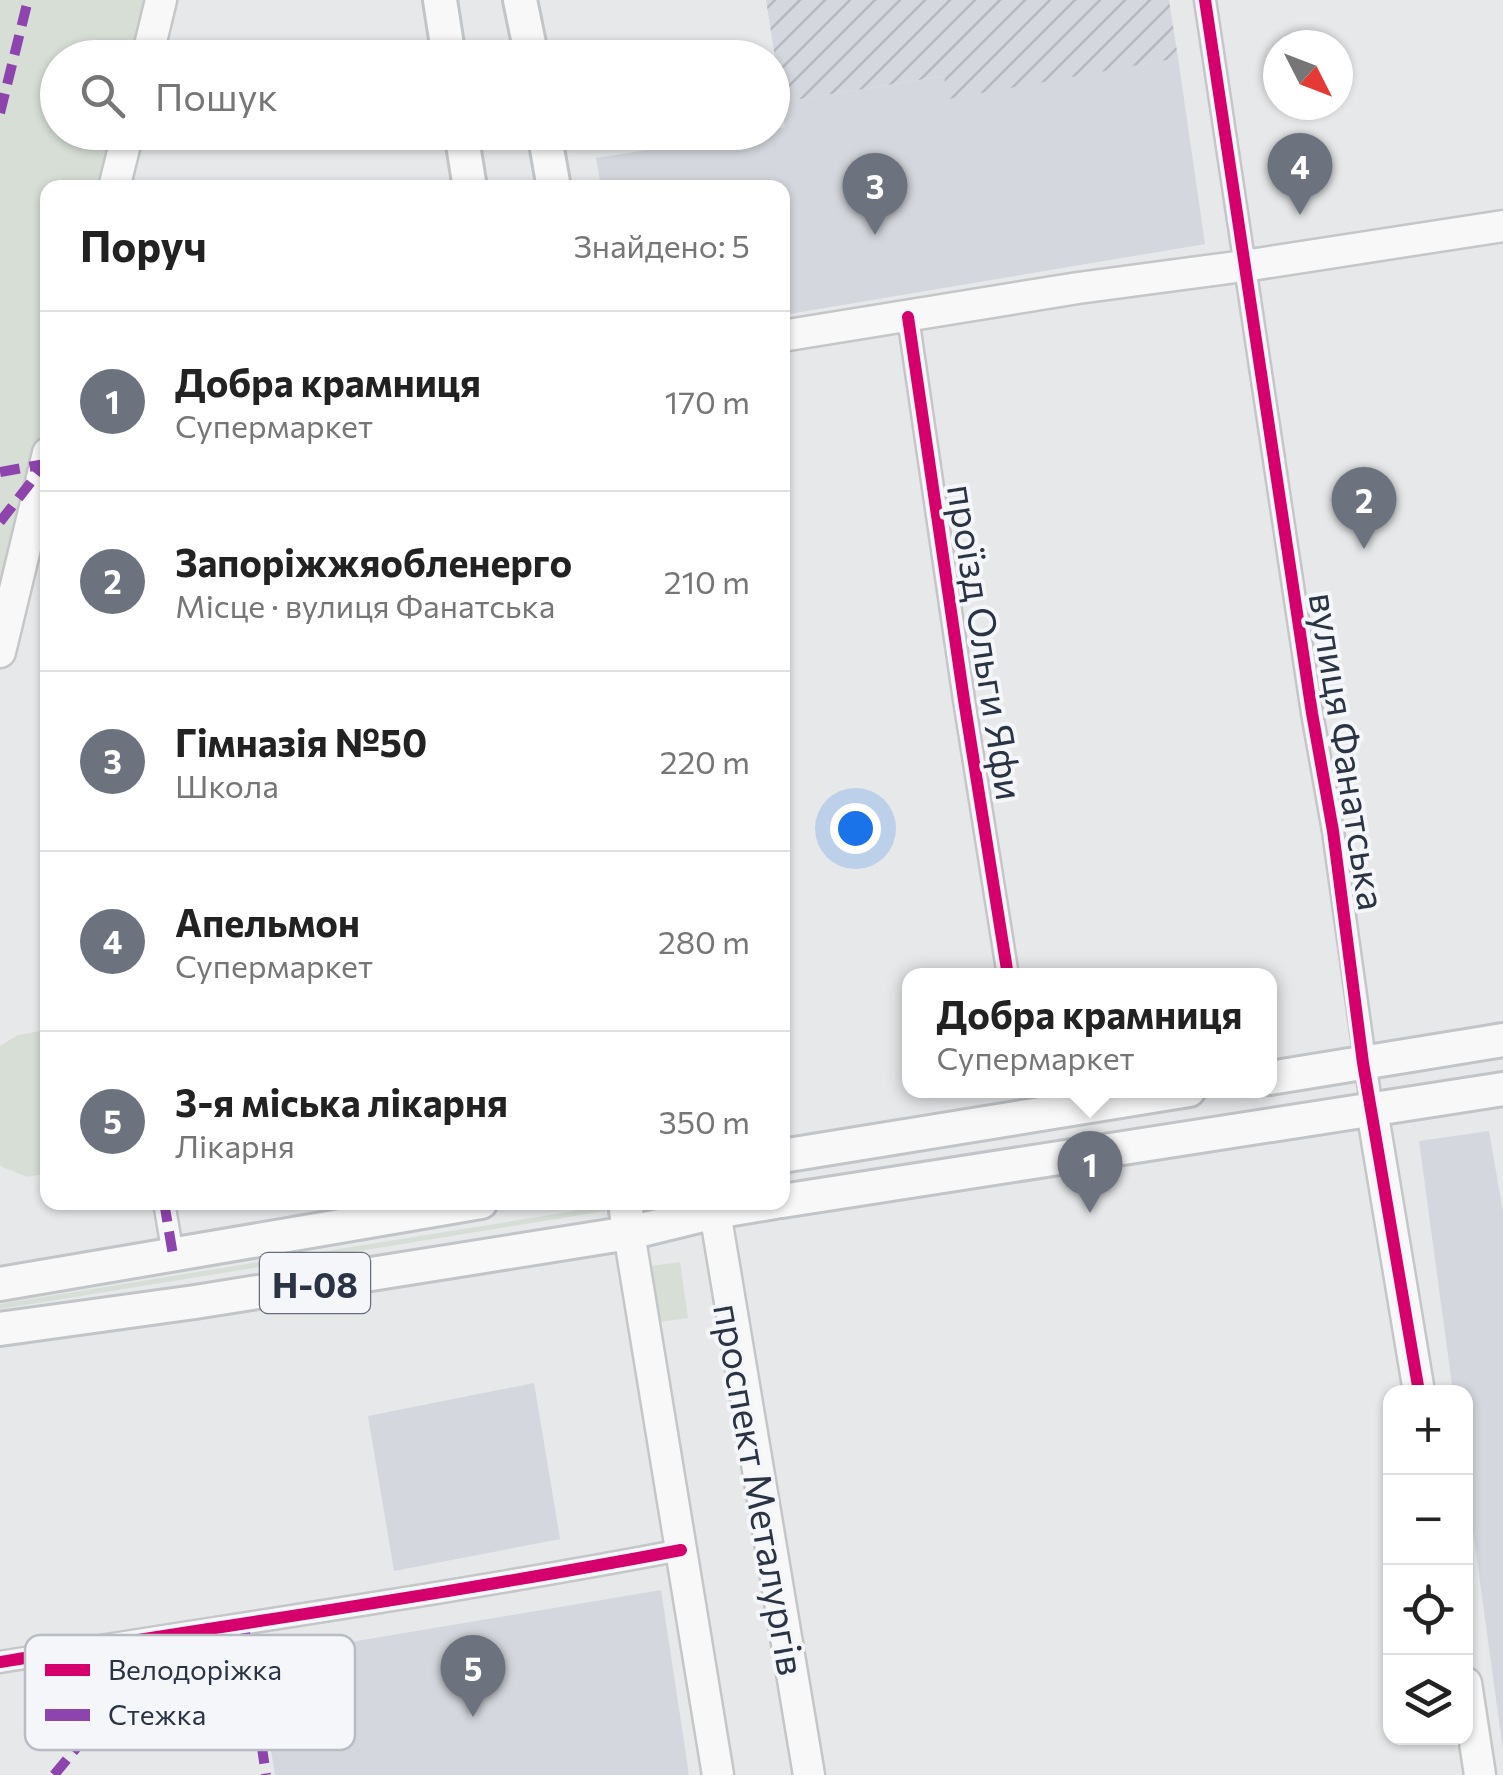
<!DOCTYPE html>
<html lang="uk">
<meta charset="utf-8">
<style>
:root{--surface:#fff;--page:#f6f6f6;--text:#222;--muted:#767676;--line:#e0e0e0;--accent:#6c737f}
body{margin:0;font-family:Commissioner,sans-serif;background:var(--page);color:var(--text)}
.controls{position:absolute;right:30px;bottom:30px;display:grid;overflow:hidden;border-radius:20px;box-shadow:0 2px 8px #0004}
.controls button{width:90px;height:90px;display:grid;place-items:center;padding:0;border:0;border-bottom:2px solid var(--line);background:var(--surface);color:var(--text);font:50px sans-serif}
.compass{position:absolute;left:1263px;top:30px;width:90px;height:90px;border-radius:50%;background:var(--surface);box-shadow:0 2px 8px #0004;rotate:132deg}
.you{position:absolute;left:855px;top:828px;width:35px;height:35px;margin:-25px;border:8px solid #fff;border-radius:50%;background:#1a73e8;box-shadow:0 0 0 15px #1a73e833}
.badge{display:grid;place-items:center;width:65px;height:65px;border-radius:50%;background:var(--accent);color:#fff;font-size:32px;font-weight:700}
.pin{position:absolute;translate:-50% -82px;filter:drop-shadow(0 2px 5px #0008)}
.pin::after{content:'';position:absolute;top:52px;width:35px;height:30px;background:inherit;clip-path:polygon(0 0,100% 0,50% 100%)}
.popup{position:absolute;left:902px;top:968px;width:375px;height:130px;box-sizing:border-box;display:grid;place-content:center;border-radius:20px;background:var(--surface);filter:drop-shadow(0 2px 8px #0005);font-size:32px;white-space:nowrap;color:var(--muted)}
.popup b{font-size:38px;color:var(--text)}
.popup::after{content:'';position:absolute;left:50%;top:100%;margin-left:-20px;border:20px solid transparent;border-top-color:var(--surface)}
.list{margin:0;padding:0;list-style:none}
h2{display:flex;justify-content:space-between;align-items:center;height:130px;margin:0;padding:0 40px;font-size:42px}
h2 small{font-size:32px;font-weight:400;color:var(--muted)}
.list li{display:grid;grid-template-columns:65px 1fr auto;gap:30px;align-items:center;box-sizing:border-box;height:180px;padding:0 40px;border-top:2px solid var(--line)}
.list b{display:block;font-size:38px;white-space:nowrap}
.list p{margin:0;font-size:32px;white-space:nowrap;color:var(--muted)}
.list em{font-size:32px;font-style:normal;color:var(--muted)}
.icon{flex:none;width:55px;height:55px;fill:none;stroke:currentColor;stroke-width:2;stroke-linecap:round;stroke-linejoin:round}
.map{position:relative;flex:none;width:1503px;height:1775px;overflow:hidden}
.search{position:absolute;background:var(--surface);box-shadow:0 2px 8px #0004;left:40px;top:40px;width:750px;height:110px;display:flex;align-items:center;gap:25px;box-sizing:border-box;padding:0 35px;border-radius:55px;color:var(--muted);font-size:38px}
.panel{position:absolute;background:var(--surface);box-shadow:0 2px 8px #0004;left:40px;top:180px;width:750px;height:1030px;border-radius:20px}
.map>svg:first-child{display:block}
</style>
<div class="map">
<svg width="1503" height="1775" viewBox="0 0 1503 1775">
<defs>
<pattern id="industrial-furrows" width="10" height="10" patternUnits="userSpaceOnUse" patternTransform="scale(2.5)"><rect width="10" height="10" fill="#d4d7dd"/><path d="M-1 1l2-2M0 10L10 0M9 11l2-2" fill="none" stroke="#b6b9bf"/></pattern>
</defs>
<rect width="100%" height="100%" fill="#e6e8ea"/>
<path fill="#d4d7dd" d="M1178,58L1205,244L783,315L782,188L601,187L596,158L754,133L772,132L773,130L785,127L782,102L945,76L949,98Z
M1489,1131L1503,1212V1750L1466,1480V1392H1453L1419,1141Z
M534,1383L560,1539L394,1571L368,1416Z
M661,1590L689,1775H275L256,1658Z"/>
<path fill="url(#industrial-furrows)" d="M766,0H1169L1178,58L948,99L944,76L782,102Z"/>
<path fill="#d6ded6" d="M0,0H147L133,57L58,58V132L115,133L101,187L48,188L47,406L0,600Z
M47,1030V1173L28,1177L0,1166V1046L18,1035Z
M605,1206L606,1211L0,1309V1304Z
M680,1262L688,1318L659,1322L651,1266Z"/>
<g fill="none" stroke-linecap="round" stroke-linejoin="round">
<g stroke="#c4c6c8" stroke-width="25">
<path id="street" d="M1205,0L1312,713L1333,831L1372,1110
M908,317L964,700L1008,976
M164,1202L173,1255
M0,1662C227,1625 455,1593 681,1550"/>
</g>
<g stroke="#c4c6c8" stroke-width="35">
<path id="secondary" d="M147,58L161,0
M114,188L128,132
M782,336L1078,288L1244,266L1503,226
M0,652L48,453
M1372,1110L1419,1392
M715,1212L809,1775
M629,1233L718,1775
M1466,1683L1480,1775"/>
</g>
<g stroke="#c2c5c8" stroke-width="38">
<path id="primary" d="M440,0L449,58
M520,0L532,58
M461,132L470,188
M544,132L554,188
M1270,1078L1503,1040
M782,1156L1189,1090
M782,1201L1503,1089
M625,1202L629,1233
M0,1284L481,1202
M0,1329L195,1302L629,1233L715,1212L775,1202"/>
</g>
<use href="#street" stroke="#f5f6f7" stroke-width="20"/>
<use href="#secondary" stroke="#f8f8f8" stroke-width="30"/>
<use href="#primary" stroke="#f8f8f8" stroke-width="32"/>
<path stroke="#8e44ad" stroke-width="10" stroke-dasharray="20 10" stroke-linecap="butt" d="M0,113L28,0
M0,472L45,464
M0,522L45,464
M164,1202L173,1255
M244,1625L266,1775
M54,1775L169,1636"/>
<g stroke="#f4f6f9" stroke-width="19">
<path id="cycleway" d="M1205,0L1312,713L1333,831L1363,1063L1419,1392
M908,317L964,700L1008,976
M0,1662C227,1625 455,1593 681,1550"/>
</g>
<use href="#cycleway" stroke="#d6006c" stroke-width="12"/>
</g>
<g text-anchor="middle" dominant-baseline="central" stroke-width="8" stroke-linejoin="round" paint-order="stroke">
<rect fill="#f4f6f9" stroke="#676e7b" stroke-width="2.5" x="260" y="1253" width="110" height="60" rx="8"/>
<g font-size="35" font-weight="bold" fill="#2b3445">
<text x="315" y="1283">Н-08</text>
</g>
<g font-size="38" fill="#2b3445" stroke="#f4f6f9">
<text transform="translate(987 642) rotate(81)">проїзд Ольги Яфи</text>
<text transform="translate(1349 751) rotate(81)">вулиця Фанатська</text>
<text transform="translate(761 1489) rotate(80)">проспект Металургів</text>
</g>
</g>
<rect x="25" y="1635" width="330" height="115" rx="15" fill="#f4f6f9" stroke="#b8bcc3" stroke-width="2.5"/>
<rect x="45" y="1664" width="45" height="12" fill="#d6006c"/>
<rect x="45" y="1709" width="45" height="12" fill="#8e44ad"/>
<g font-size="28" fill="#2b3445">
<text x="108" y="1680">Велодоріжка</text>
<text x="108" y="1725">Стежка</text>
</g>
</svg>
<div class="controls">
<button>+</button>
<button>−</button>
<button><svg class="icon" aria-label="locate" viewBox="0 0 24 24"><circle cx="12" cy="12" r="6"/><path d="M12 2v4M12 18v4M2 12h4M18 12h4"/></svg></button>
<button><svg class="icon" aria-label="layers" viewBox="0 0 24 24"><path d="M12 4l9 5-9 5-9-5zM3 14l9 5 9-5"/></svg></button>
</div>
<svg class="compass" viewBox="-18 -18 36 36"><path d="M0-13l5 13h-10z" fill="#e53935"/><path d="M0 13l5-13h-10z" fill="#767676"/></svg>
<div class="you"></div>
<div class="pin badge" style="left:1090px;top:1213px">1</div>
<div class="popup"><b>Добра крамниця</b>Супермаркет</div>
<div class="pin badge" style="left:1364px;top:549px">2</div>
<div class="pin badge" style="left:875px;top:235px">3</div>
<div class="pin badge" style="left:1300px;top:215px">4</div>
<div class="pin badge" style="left:473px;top:1717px">5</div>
<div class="search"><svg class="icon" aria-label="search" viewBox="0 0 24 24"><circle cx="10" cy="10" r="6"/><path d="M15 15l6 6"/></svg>Пошук</div>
<section class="panel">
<h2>Поруч<small>Знайдено: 5</small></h2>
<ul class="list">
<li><span class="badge">1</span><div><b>Добра крамниця</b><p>Супермаркет</p></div><em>170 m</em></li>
<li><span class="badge">2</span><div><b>Запоріжжяобленерго</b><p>Місце · вулиця Фанатська</p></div><em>210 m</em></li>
<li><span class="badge">3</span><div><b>Гімназія №50</b><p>Школа</p></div><em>220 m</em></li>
<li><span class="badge">4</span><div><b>Апельмон</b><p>Супермаркет</p></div><em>280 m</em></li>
<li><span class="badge">5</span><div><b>3-я міська лікарня</b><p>Лікарня</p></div><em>350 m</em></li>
</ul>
</section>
</div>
